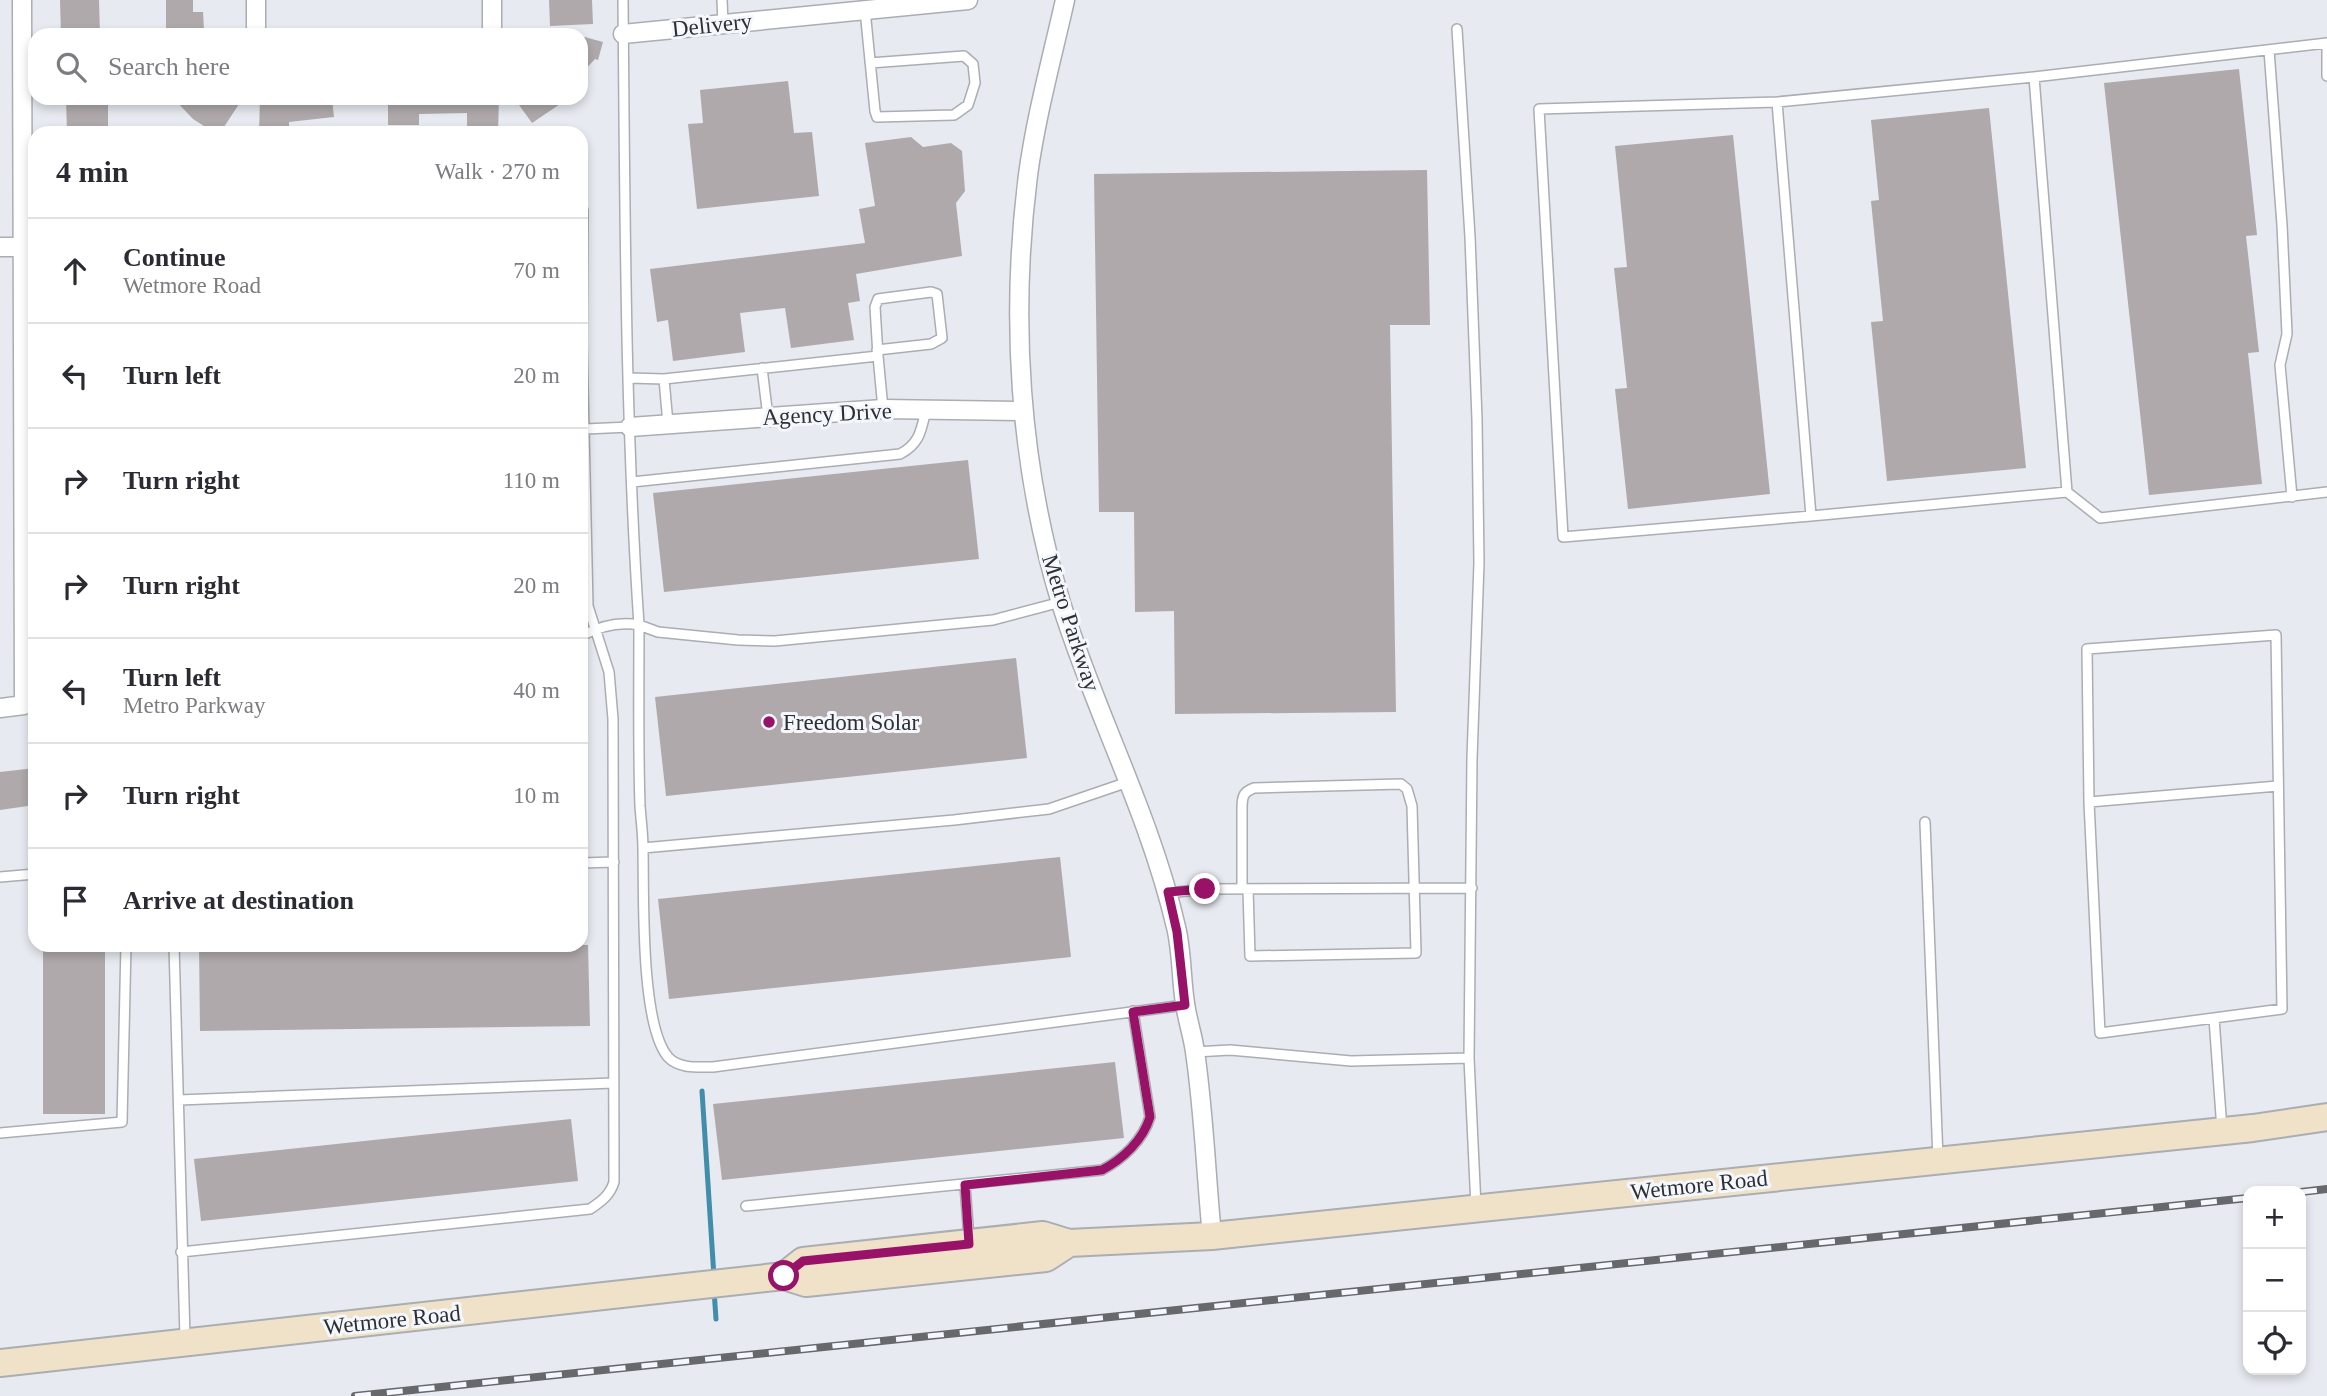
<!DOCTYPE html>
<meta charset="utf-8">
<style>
:root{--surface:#fff;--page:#f2f2f3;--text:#2b2b33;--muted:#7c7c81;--line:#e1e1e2}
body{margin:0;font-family:Georgia,serif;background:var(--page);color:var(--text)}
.controls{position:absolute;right:21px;bottom:21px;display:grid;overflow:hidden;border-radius:14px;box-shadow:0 4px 10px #0003}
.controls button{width:63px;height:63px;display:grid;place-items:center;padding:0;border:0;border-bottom:2px solid var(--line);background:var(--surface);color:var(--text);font:35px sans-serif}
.stop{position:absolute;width:21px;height:21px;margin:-16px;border:5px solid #981268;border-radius:50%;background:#fff}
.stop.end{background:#981268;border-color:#fff;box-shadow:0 2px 7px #0008}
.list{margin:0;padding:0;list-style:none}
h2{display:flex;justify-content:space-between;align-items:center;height:91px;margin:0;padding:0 28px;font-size:30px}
h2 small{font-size:23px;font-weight:400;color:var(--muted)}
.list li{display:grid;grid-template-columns:46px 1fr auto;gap:21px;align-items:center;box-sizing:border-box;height:105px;padding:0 28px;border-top:2px solid var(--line)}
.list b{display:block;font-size:26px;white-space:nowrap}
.list p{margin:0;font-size:23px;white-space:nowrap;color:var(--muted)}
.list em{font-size:23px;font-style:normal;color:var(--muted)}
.icon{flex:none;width:38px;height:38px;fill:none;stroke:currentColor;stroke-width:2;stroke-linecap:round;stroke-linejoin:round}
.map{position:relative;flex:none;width:2327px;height:1396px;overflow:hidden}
.search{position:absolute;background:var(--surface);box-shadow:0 4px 10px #0003;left:28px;top:28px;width:560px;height:77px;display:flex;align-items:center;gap:18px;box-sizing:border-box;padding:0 24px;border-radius:21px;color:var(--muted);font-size:26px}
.panel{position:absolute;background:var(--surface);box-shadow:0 4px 10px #0003;left:28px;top:126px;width:560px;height:826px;border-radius:21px}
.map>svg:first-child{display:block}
</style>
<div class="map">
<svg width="2327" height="1396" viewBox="0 0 2327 1396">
<rect width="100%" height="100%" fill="#e7eaf0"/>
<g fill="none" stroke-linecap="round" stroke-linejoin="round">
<path stroke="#428da9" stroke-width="5" d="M702,1091L714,1277
M714,1290L716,1319"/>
</g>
<path fill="#afa9ac" d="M60,0H99L100,35H61Z
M166,0H193V12H203L204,30H166Z
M549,0H592L593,24L550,26Z
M581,36L603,42L598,60L595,59L581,74Z
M2239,69L2257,235L2246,236L2259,352L2248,353L2262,484L2149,495L2104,83Z
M788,81L794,133L812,132L819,196L697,209L688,124L703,123L700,90Z
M66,98H108V133H67Z
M173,98H243L220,133H215L193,119Z
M260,98H332L334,117L289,122V130L259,133Z
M388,98H499L498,133H467V113L419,114V125H388Z
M514,98H569L532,123Z
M1989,108L2026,468L1887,481L1871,322L1883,321L1871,201L1879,200L1871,120Z
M1733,135L1770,494L1628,509L1615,389L1627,388L1614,268L1627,267L1615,146Z
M911,137L923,147L951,143L962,151L965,191L956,203L962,256L856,274L860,301L848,303L854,340L791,348L785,308L740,313L745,352L673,361L668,320L657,322L650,269L865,243L859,209L875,206L865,143Z
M1427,170L1430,325H1390L1396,712L1175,714L1174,611L1135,612L1134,512H1099L1094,174Z
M968,460L979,559L664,592L653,493Z
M1016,658L1027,758L666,796L655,697Z
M35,768V805L0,810V772Z
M1060,857L1071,957L669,999L658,899Z
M43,945H105V1114H43Z
M199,945H588L590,1026L200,1031Z
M1115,1062L1124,1138L722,1180L713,1104Z
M571,1119L578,1181L201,1221L194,1159Z"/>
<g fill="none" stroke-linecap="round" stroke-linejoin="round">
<g stroke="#aaadb2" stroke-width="12">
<path id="service" d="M623,0C625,208 625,418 639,625L658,632L738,640L775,641L993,620L1061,602
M722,0L723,24
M865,10L875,111L877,117L954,115L968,105L975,83L973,64L964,56L870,63
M1457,29L1470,237L1477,419L1479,563L1472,758L1469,1058L1476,1207
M2327,43L2034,77L1777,102L1539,109L1563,537L1811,516L2067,492L2100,518L2327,492
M2327,44V76
M2269,50L2282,225L2287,334L2280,365L2292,497
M2034,77L2067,492
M1777,102L1811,516
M877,350L931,344L942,338L937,294L931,292L878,299L875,307L878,356
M762,368L768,417
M629,378L664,379
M668,424L664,379L878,356L883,409
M585,429L630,427
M632,482L900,454C920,444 921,430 926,410
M581,636C600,626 618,621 639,625C639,686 638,746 640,806C641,820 643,834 643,849C644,894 640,1024 668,1057C679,1069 698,1067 713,1067L1185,1005
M2089,802L2087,649L2276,635L2282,1009L2214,1018
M1925,822L1938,1159
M643,848L954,820L1049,809L1128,782
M581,863L614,862
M0,877L35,874
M1242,889V809C1242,797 1243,792 1254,788L1401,784L1407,789L1412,806L1416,953L1250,956L1248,889
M1168,893L1205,889L1472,888
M174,945L185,1338
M1195,1052L1230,1050L1351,1061L1469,1058
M179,1100L613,1083
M2222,1130L2214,1018L2100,1033L2089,802L2278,786
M0,1133L122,1122L126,945
M965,1185L969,1239
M746,1206L1102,1170C1123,1159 1143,1140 1150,1117L1133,1011
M181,1252L590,1209C602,1201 610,1195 614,1182L613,719L609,672L588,606L582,342L583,211L581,204"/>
</g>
<g stroke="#aaadb2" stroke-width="21">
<path id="minor" d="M256,0V35
M492,0V35
M1065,0C1052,58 1036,116 1028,175C1010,317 1019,465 1061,603C1095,712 1150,815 1176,927C1182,951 1181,978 1185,1003C1187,1019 1193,1036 1195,1052C1204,1113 1206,1175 1212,1236
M623,34L968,0
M0,247H22
M630,427L883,409L1023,411
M0,708L24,705L22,0"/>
</g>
<g stroke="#aaadb2" stroke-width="30">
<path id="secondary" d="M784,1276L803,1261L1043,1235L1069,1243L1212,1236L2253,1128L2327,1117
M0,1363L784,1276L806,1283L1046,1258L1069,1243"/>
</g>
<use href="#service" stroke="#fff" stroke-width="9"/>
<use href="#minor" stroke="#fff" stroke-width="18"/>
<use href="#secondary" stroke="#efe2c9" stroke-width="26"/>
<g stroke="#66686b" stroke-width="8">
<path id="rail" d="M2301,1192L2327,1189
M355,1396L2248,1198"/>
</g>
<use href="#rail" stroke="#f4f8fe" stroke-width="5" stroke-dasharray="16" stroke-linecap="butt"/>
</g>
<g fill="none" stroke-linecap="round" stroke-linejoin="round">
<path stroke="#981268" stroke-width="9" d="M784,1276L803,1261L969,1244L965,1185L1102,1170C1123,1159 1143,1140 1150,1117L1133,1012L1185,1005L1177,932L1168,892L1205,889"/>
</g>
<circle fill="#981268" stroke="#f4f8fe" stroke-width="2.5" cx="769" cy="722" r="7"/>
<g text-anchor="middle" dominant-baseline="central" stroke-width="6" stroke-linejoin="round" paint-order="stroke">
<g font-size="23" fill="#2e2f31" stroke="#f4f8fe">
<text transform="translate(712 25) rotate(-6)">Delivery</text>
<text transform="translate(827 414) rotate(-3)">Agency Drive</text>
<text transform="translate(1071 623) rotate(72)">Metro Parkway</text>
<text transform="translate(1699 1185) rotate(-6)">Wetmore Road</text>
<text transform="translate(392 1320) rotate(-6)">Wetmore Road</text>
</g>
<g font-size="23" fill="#2e2f31" stroke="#f4f8fe" text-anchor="start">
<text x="783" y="722">Freedom Solar</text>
</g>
</g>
</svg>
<div class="controls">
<button>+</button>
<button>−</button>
<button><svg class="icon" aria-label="locate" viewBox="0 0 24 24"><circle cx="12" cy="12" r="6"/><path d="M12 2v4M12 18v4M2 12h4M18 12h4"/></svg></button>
</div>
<div class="stop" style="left:784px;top:1276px"></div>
<div class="stop end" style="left:1205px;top:889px"></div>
<div class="search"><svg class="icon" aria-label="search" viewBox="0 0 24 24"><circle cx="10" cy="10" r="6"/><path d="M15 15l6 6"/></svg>Search here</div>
<section class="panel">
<h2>4 min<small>Walk · 270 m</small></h2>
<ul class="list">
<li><svg class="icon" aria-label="ahead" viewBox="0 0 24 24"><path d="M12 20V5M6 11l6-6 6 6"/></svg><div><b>Continue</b><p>Wetmore Road</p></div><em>70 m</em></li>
<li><svg class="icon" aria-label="left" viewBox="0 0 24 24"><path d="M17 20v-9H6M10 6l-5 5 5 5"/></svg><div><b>Turn left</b></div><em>20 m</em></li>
<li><svg class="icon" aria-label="right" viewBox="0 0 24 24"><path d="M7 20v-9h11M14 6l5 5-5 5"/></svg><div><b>Turn right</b></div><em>110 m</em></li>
<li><svg class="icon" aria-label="right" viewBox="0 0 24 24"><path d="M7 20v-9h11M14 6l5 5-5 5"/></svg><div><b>Turn right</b></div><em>20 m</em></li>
<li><svg class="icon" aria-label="left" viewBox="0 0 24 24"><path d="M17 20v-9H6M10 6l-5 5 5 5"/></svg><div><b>Turn left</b><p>Metro Parkway</p></div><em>40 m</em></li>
<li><svg class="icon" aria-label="right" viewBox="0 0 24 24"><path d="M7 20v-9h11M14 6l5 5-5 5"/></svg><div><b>Turn right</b></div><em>10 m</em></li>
<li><svg class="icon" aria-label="arrive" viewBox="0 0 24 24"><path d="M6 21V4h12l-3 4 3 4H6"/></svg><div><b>Arrive at destination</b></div></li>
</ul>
</section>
</div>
